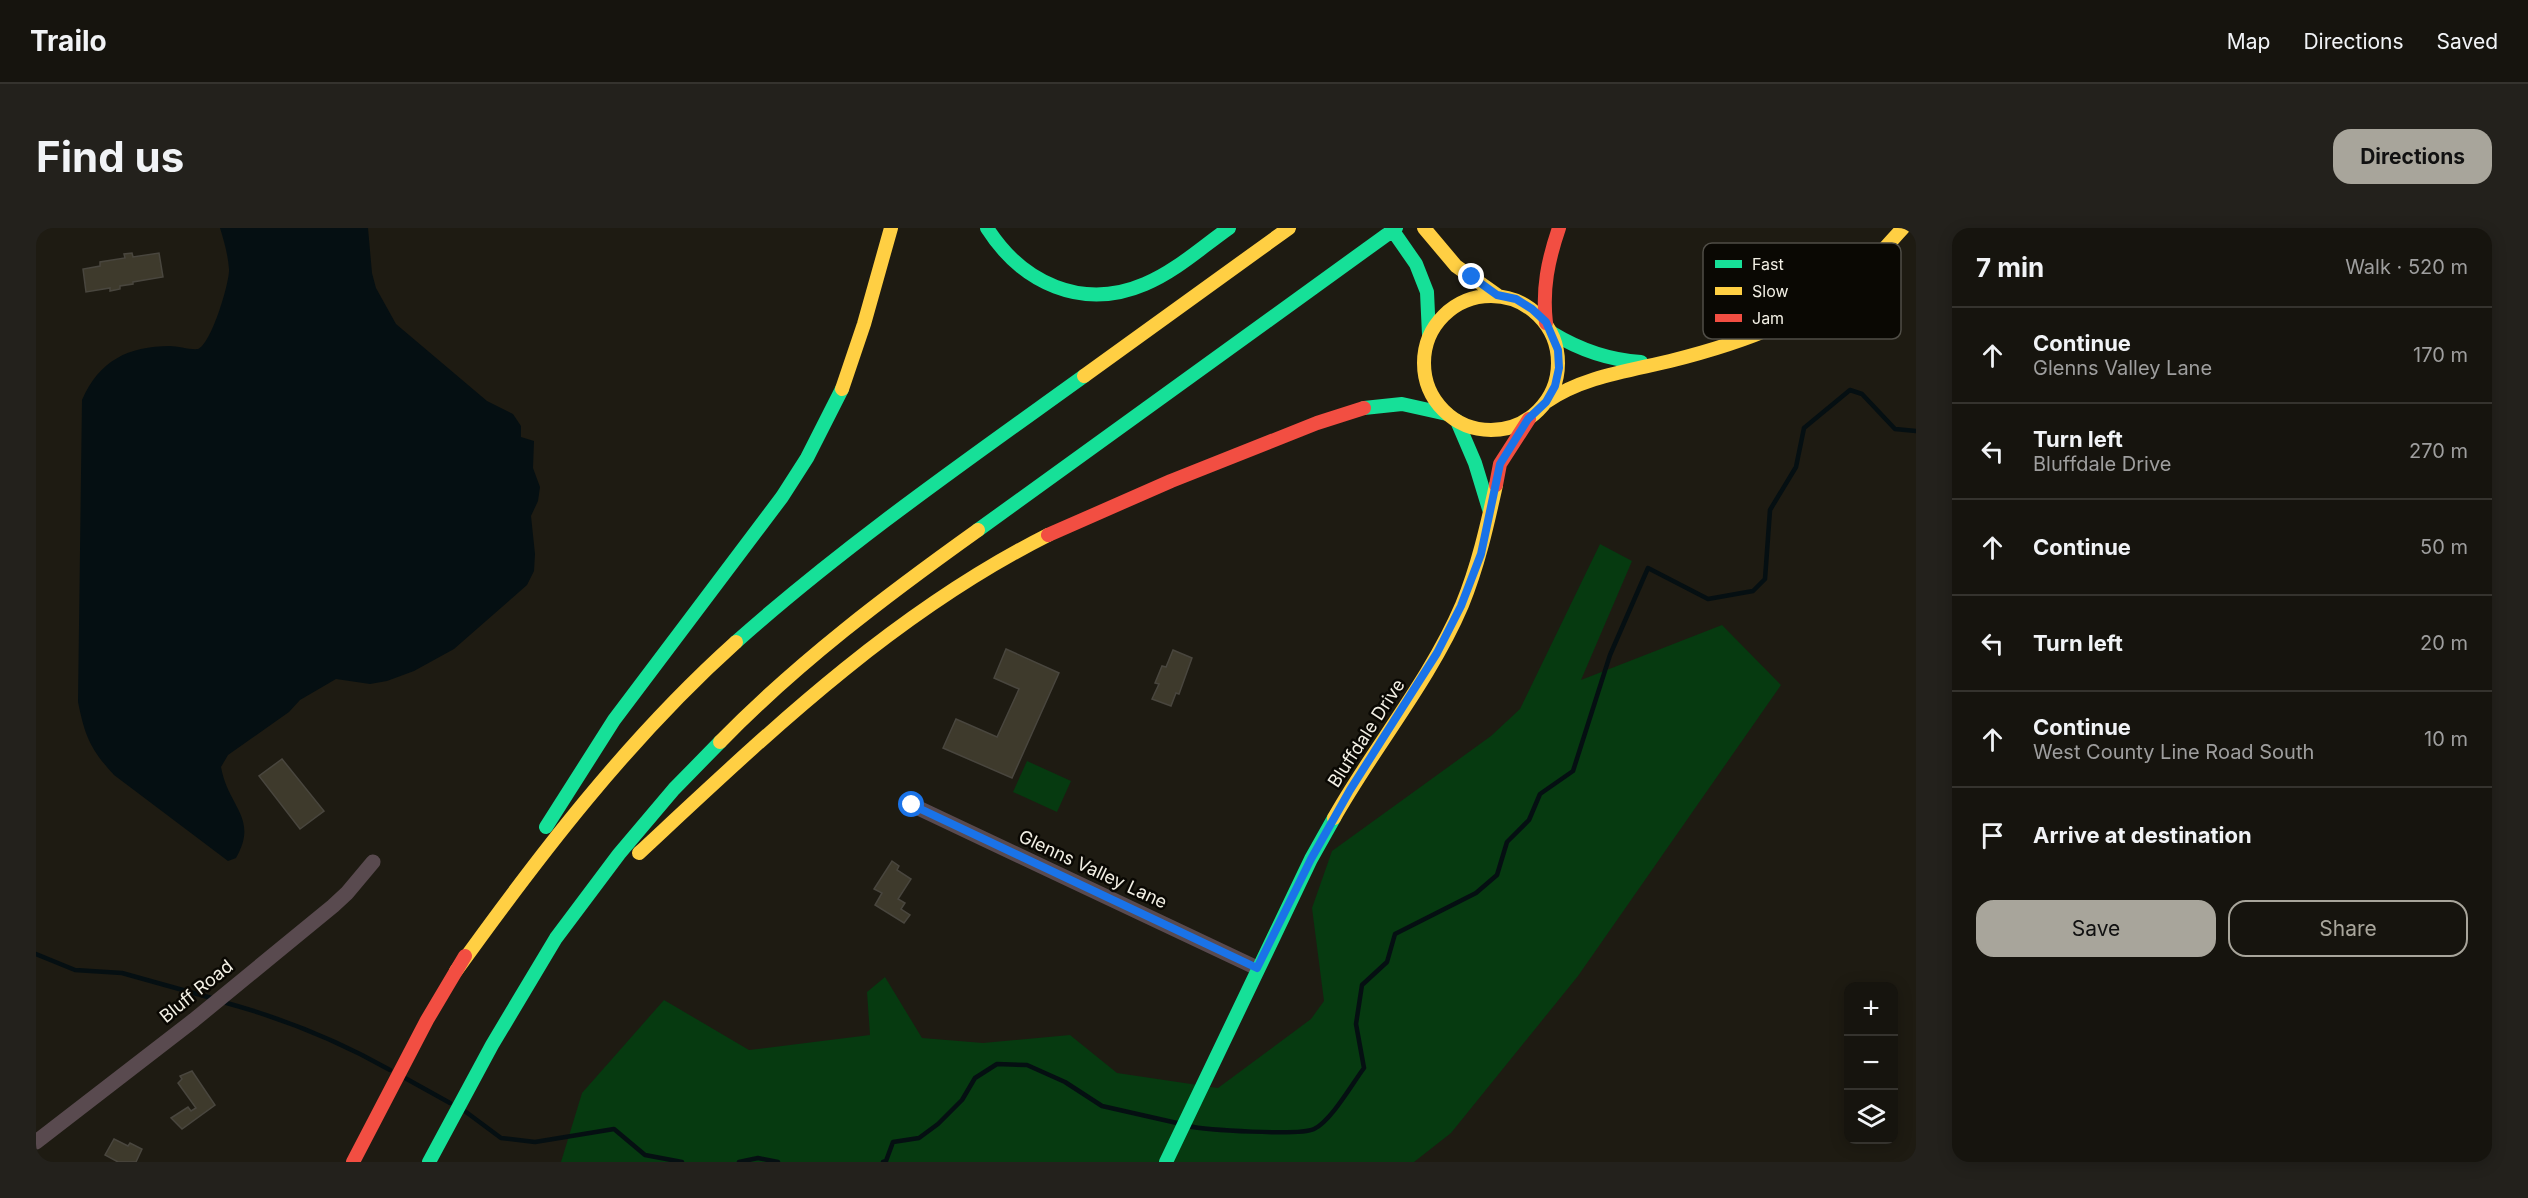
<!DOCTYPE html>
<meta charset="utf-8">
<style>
:root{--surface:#16140e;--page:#23211c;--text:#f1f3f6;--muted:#9e9e9e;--line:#35332e;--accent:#a8a59b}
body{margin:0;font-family:Inter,sans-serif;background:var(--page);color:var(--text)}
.controls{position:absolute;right:18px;bottom:18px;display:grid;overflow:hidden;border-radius:12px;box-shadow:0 3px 15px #0003}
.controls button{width:54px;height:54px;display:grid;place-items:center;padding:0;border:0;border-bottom:2px solid var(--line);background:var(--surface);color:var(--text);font:30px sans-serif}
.stop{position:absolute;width:18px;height:18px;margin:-14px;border:4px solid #1a73e8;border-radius:50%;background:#fff}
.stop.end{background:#1a73e8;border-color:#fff;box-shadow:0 2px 6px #0008}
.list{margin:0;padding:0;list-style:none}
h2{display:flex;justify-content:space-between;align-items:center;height:78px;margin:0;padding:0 24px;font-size:26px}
h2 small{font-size:20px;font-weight:400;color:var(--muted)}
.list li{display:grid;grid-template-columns:39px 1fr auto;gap:18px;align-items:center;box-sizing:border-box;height:96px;padding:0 24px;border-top:2px solid var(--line)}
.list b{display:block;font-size:22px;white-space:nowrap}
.list p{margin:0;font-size:20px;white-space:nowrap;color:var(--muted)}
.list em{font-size:20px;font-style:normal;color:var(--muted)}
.actions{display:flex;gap:12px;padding:18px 24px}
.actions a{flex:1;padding:14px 0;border:2px solid var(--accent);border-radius:18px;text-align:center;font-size:21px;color:var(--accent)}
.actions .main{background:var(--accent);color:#111}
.icon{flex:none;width:33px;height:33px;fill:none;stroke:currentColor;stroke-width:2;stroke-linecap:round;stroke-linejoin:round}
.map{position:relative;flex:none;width:1880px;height:934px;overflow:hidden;border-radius:18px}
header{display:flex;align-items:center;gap:36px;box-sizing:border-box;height:84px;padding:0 30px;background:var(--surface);border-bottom:2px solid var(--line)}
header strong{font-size:28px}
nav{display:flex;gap:33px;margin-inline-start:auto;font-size:21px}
.intro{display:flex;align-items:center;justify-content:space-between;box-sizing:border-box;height:144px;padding:0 36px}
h1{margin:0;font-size:42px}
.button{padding:15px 27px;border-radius:18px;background:var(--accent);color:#111;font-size:21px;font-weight:700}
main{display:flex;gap:36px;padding:0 36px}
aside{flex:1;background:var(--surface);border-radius:18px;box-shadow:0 3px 15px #0003}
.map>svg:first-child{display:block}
</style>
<header>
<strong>Trailo</strong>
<nav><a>Map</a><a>Directions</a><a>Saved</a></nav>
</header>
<div class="intro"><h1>Find us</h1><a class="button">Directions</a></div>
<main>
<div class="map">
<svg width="1880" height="934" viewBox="0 0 1880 934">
<rect width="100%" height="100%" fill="#1e1b12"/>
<path fill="#063a10" d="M1564,316L1596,333L1545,452L1686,397L1745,457L1542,748L1415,905L1378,934H525L546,865L628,772L713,822L834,807L831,764L849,749L886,810L947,815L1034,807L1081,845L1182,860L1275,791L1288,773L1276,680L1296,623L1455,508L1484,481Z
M991,533L1035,553L1021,584L977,564Z"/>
<path fill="#050f12" d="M184,0H332L336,45L340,60L360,96L451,173L477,186L485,198V209L498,213L497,240L504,259L502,273L495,288L499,326L498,343L491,357L418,421L378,443L351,453L334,456L300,451L264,472L253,484L192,527L185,539C192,579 223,590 200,630L192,633L78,547C54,521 49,508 42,474L46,172C63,133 92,118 134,118C142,118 154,122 162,121C175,117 194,54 193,41C192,27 188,13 184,0Z"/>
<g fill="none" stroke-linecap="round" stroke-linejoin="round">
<path stroke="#050f12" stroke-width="4.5" d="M0,726L39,742L86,745L179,771
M187,774C246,790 301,812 354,842
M369,850L414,875
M430,884L465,910L499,914L578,901L609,927L646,934
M1152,898C1169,902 1264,908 1278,901C1295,893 1316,856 1328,840L1320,796L1326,757L1351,734L1359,706L1440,665L1461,647L1471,614L1493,592L1504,566L1537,543L1574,427L1612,340L1672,371L1717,363L1729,351L1734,282L1760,239L1768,200L1814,162L1826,166L1859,201L1880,203
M703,934L722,930L742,934
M847,934L850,933L857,914L883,910L902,896L926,872L939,850L961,836L991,837L1029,854L1066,878L1141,895"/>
</g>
<path fill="#3e3a2c" stroke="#49463e" stroke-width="1.5" d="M96,25L97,29L123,25L127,49L97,54V56L84,58V61L74,63V60L50,64L47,41L64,38V34L89,30L88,26Z
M970,421L1023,445L976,550L907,520L920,491L961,509L983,461L958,450Z
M1137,422L1156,430L1143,466L1140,465L1135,478L1116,471L1123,456L1119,455L1126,438L1130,439Z
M246,531L288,583L264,601L223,548Z
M856,633L863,638L861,642L875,651L862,671L869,675L865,681L874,687L868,695L839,677L846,665L838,661Z
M156,843L179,877L146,901L135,890L152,879L155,883L160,880L142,855L146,851L144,848Z
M78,911L92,918L94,915L106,921L100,934H82L69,927Z"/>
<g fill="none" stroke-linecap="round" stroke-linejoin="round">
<path stroke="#594a4f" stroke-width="15" d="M876,577L1221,740
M0,914L158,792L297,678L311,665L337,634"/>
<path stroke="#16e098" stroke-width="14" d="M951,0C986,55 1046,83 1109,56C1140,43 1166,19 1193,0
M1355,0L1380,36L1391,64L1393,107
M1516,105C1544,122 1572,132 1605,134
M1328,180L1366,176L1411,186
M1421,193L1439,235L1453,281
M942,302L1360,0
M700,414C809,317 930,233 1048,148
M510,599L578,492L746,269L771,230L806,161
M393,934L456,817L520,710L583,626L638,561L684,514
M1130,934L1275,631L1298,590"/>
<path stroke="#ffcf43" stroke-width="14" d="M1388,0L1420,38L1461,67
M1388 135a67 67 0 1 1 134 0a67 67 0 1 1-134 0Z
M1048,148L1253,0
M806,161L828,96L855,0
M1510,174C1546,149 1592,143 1634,133C1706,115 1779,90 1833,37C1845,25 1856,12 1867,0
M684,514C762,434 851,367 942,302
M1298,590C1338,519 1394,452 1426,377C1442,338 1451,298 1460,257
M603,625C730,507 855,386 1012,307
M420,743C504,626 592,511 700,414"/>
<path stroke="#f24e42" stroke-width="14" d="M1510,95C1506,61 1512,32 1523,0
M1460,257L1464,236L1493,191
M1012,307L1135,253L1281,195L1328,180
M317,934L391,792L429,728"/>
</g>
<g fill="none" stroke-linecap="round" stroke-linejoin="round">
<path stroke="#1a73e8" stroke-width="8" d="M876,577L1221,740L1275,631L1314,562L1401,425L1425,378L1445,326L1464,236L1492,191L1510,174L1519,158L1523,140L1522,122L1510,94L1496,81L1480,71L1461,67L1436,49"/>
</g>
<g text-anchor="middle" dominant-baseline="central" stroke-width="5" stroke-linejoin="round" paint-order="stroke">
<g font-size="18" fill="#f3f0e5" stroke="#0a0803">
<text transform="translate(1330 505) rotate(-57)">Bluffdale Drive</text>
<text transform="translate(1057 641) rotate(25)">Glenns Valley Lane</text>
<text transform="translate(160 763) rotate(-39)">Bluff Road</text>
</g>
</g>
<rect x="1667" y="15" width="198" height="96" rx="9" fill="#0a0803" stroke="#504e47" stroke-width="1.5"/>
<rect x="1679" y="32" width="27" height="8" fill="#16e098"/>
<rect x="1679" y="59" width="27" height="8" fill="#ffcf43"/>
<rect x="1679" y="86" width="27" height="8" fill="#f24e42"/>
<g font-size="16" fill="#f3f0e5">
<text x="1716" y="42">Fast</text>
<text x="1716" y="69">Slow</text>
<text x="1716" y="96">Jam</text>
</g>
</svg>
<div class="controls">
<button>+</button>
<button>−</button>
<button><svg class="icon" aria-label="layers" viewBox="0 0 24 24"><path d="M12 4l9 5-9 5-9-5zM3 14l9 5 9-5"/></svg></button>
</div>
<div class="stop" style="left:876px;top:577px"></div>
<div class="stop end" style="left:1436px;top:49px"></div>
</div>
<aside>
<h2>7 min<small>Walk · 520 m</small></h2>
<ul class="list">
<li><svg class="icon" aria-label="ahead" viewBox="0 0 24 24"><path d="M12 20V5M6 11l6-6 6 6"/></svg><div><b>Continue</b><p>Glenns Valley Lane</p></div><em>170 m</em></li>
<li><svg class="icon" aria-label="left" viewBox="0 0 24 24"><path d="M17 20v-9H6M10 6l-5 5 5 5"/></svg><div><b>Turn left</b><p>Bluffdale Drive</p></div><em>270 m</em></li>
<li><svg class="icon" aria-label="ahead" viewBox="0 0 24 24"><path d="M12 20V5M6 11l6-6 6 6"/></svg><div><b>Continue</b></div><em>50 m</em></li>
<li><svg class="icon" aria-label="left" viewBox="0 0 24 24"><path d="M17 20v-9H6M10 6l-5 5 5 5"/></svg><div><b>Turn left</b></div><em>20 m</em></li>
<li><svg class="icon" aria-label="ahead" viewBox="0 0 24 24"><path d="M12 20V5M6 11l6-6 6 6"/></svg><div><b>Continue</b><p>West County Line Road South</p></div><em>10 m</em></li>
<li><svg class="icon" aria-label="arrive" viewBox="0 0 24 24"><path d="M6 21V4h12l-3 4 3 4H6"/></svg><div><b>Arrive at destination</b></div></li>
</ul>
<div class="actions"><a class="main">Save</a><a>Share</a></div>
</aside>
</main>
